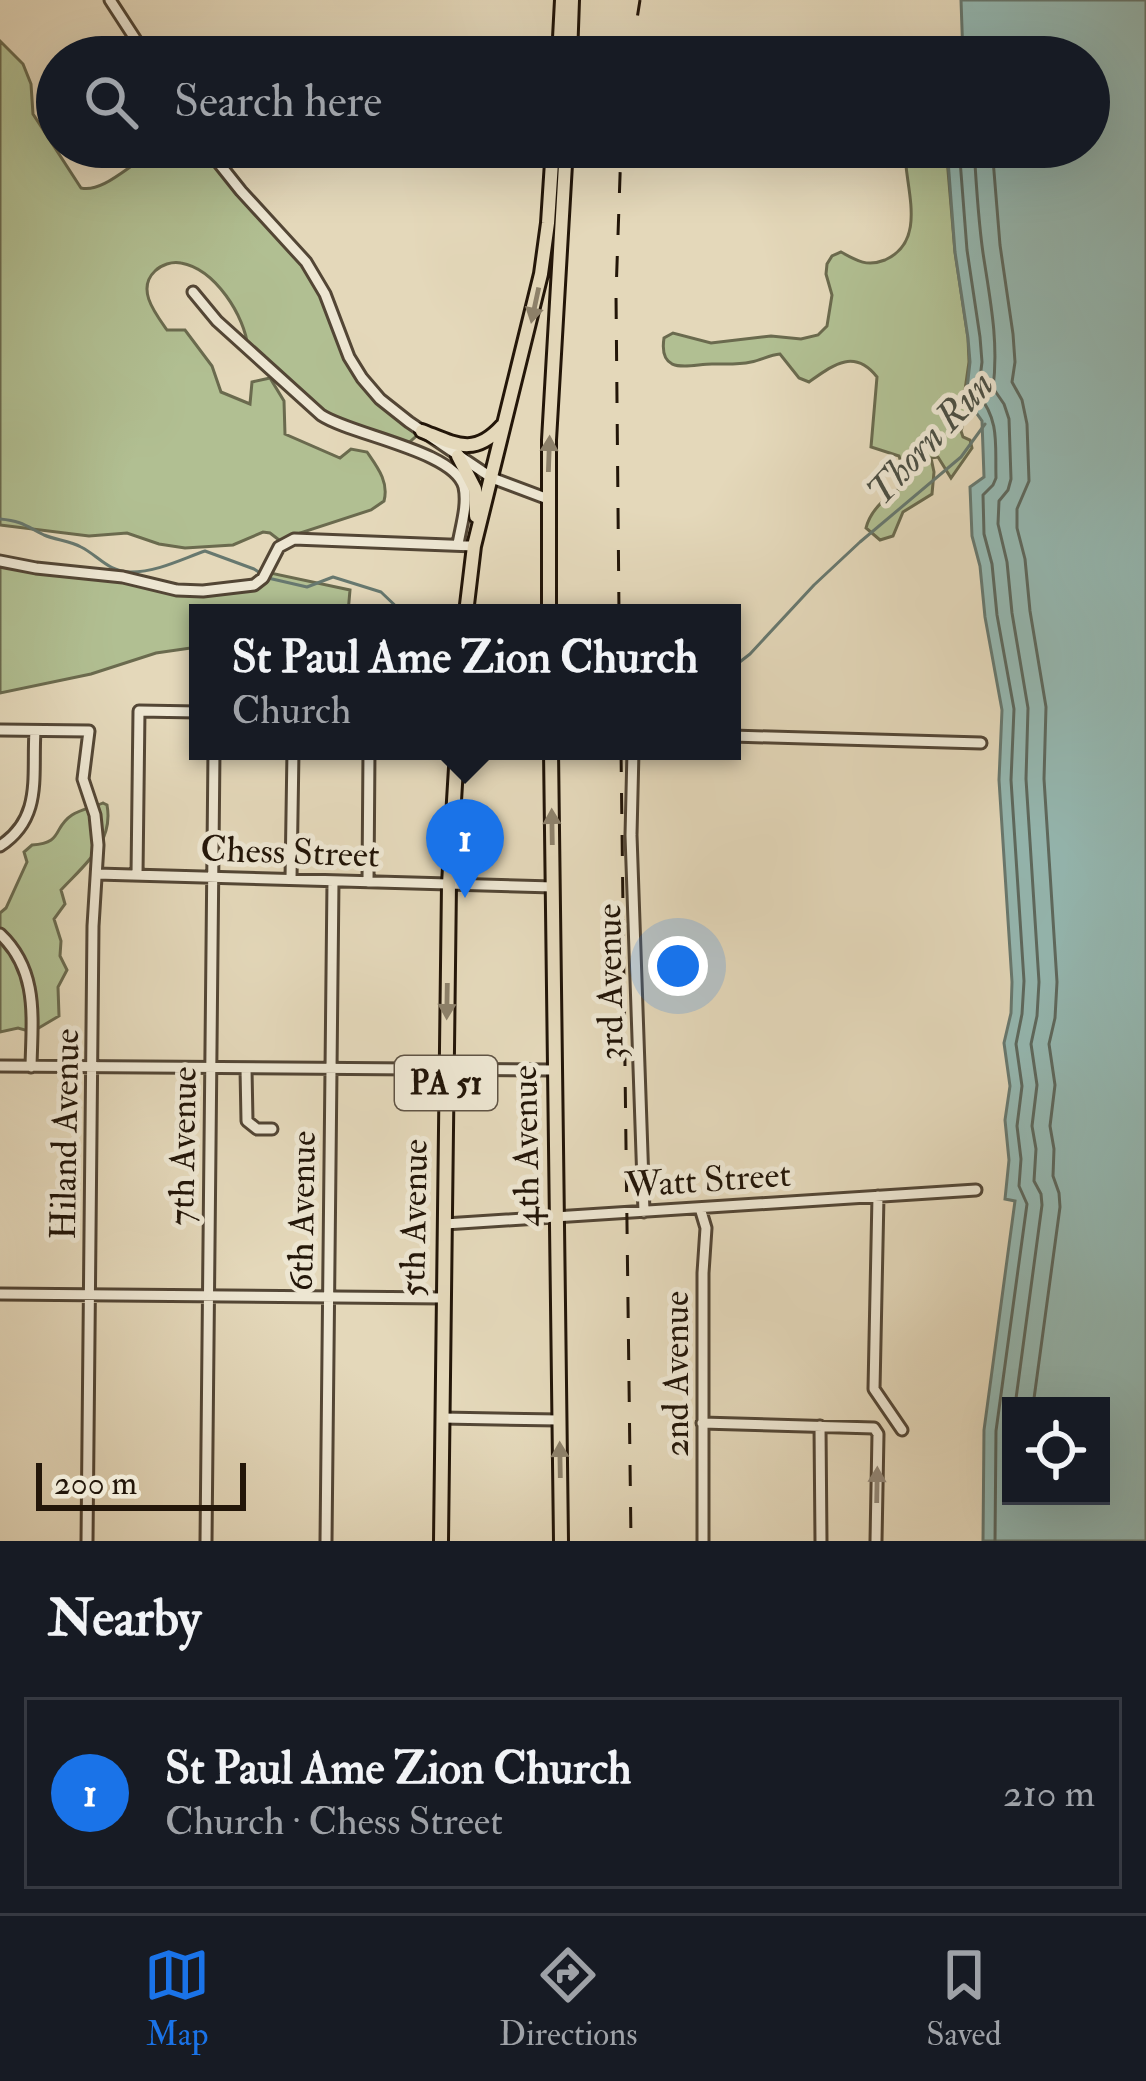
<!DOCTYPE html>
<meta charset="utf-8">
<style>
:root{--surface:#171b24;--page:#242831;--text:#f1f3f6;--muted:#9ea1a6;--line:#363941;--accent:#1a73e8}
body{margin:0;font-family:"IM FELL Double Pica",serif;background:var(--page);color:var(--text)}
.controls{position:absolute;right:36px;bottom:36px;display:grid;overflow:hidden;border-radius:0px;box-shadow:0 12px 48px #0002}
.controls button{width:108px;height:108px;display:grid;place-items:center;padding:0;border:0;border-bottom:3px solid var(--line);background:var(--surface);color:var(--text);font:60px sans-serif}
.scale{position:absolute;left:36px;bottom:30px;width:210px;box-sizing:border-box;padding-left:12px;border:6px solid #231609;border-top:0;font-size:33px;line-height:42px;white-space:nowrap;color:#231609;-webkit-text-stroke:9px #ede6d2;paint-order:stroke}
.you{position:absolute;left:678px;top:966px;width:42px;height:42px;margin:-30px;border:9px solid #fff;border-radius:50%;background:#1a73e8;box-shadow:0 0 0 18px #1a73e833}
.badge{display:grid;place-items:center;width:78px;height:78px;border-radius:50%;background:var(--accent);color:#fff;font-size:39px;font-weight:700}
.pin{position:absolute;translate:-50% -99px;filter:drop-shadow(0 3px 6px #0008)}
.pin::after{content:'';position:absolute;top:63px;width:42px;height:36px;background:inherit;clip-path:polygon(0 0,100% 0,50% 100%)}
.popup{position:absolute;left:189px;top:604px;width:552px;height:156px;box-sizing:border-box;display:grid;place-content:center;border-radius:0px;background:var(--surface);filter:drop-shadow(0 3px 9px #0005);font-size:39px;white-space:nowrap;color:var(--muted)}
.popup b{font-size:45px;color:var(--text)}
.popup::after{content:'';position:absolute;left:50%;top:100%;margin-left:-24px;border:24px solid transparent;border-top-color:var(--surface)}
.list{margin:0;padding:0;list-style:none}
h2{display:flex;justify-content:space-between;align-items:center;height:156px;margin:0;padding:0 48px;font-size:51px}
h2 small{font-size:39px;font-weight:400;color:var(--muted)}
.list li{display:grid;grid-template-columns:78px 1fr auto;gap:36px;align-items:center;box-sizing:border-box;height:192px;margin:0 24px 24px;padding:0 24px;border:3px solid var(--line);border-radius:0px}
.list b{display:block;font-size:45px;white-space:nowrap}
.list p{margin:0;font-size:39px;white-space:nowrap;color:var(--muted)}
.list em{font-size:39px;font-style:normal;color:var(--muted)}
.icon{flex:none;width:66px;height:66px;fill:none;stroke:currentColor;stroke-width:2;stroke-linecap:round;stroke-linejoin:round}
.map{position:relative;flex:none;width:1146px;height:1541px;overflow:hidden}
.search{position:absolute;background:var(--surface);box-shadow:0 12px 48px #0002;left:36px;right:36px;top:36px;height:132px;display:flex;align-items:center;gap:30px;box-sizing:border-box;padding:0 42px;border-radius:66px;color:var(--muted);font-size:45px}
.sheet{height:372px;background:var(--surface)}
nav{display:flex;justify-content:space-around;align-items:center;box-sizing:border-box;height:168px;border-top:3px solid var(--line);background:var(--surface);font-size:33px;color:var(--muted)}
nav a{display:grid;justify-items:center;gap:6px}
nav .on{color:var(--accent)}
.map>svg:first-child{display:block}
</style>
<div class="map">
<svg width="1146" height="1541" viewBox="0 0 1146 1541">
<rect width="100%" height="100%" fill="#e4d8ba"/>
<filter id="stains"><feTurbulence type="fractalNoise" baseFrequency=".00167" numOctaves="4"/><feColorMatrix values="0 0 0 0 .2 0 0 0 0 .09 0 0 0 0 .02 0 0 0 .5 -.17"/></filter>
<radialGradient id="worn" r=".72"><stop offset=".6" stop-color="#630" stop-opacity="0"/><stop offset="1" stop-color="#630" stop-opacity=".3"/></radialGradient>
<path fill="#b1bf92" stroke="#6a6a4e" stroke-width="3" d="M0,41L23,64L31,84L33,114L81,188C107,194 139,153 166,147C178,145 193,147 206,147L306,262L362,378L422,431L405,446L340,425L248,348C245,316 215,269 181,263C172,261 161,265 155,271C136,289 155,313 167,330H185L212,366L221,392L250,404L252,382L270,378L284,401L285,434L340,458L351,449L367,452C378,468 389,482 384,501L371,510L300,533L294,539L283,543L270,533L263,532L233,545L185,548L159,544L127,533L89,536L0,525Z
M905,147H946L955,252L968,338L969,362L965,390L968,404L961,431L963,437L970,440L972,448L951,478L938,457L931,458L934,472L932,494L903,512L893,536L880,540L866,528C871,508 890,493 908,484L899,456L871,447L877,377C854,348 833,365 809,382L799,378L780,354C769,355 762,360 751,362C738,365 725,364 712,364C691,364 658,377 664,338L673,333L711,343L771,336L801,339L818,335L827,326L832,295L826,274L827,264L832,256L841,252C857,261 867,267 885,260C930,240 903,183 905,147Z
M0,561L123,577L162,588L247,587L266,572L350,590L348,613H198V647L156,653L91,674L0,693Z
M103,803L107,805C114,843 84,865 61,890L65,904L54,919L61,941L60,956L67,970L58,987L59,1016L32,1032L18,1028L0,1032V913L6,908L27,862L24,852L32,845C64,843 52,828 72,815C81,809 92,808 103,803Z"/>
<path fill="#95b9b3" stroke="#67786f" stroke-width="3" fill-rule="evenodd" d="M961,0H1146V1541H983L984,1430L1015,1201L1005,1199L1009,1160L1005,1120L1010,1086L1004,1043L1011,1013L1012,982L999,780L1002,710L985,617L980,566L972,536L970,487L984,477L982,421L966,398L970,362L968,338L955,252L947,147H1089V57H963ZM1011,1406H1101V1496H1011Z"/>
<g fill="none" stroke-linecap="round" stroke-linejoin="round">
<path stroke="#5c685e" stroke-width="3" d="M959,147L967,250L980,337L982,362L978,394C1000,421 995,444 996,478L993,485L983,495L984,534L992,564L997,615L1014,709L1011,780L1024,981L1022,1014L1016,1044L1022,1086L1017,1126L1021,1159L1019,1186L1027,1204L996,1431L995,1541
M974,147C976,182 978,218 983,253C990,299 999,342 993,388L1004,404L1009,419L1011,479L1008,490L999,501L998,524L1007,562L1012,613L1028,708L1026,779L1039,982L1037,1016L1031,1044L1037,1085L1032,1126L1036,1149L1034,1181L1041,1194L1042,1205L1015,1406
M992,147L1000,245L1013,334L1015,362L1012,382L1022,400L1027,424L1029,481L1017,509V528L1025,559L1030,611L1046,707L1044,779L1057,982L1055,1018L1049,1044L1055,1085L1050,1126L1054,1149L1053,1176L1059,1193L1060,1207L1033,1406"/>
<path stroke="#67786f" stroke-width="3" d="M0,519C22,521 26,526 44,535C56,540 70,541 81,547C99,556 108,572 131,572C157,572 182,559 205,551L254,569L268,578L307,587L333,577L381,592L403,613
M732,668L750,654L814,585L860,542L961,457L985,424"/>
<g stroke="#534635" stroke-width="15">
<path id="minor" d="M110,0L147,57
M206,147L241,191L306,262L325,294L349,357L362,378L380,399L409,422L492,478L548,499
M193,292L217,321L321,415C351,435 455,451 464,487C468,505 461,526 458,544
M0,561L36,568L123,577L177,590L203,591L254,585L263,578L279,547L294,539L474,546
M0,730L89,731L83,779L95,815L98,845L93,926L87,1541
M732,736L981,743
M633,751L631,835L644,1212
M0,846C43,818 32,776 35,731
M97,874L553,887
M137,875L139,711L198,712
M291,879L293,751
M368,882L369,751
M0,934C39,971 32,1018 31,1067
M0,1066L554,1070
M246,1069L247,1121L257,1129H272
M878,1196L874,1389L902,1430
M700,1208L706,1228L703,1273V1541
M445,1224L976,1190
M0,1294L444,1298
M442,1418L559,1420
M702,1423L874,1428L878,1434L876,1541
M820,1426L821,1541
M206,1541L214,751
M326,1541L333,881"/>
</g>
<g stroke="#231609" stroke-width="18">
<path id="major" d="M559,57L562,0
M570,57L572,0
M422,431C455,444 474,457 502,426
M458,456L475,489L476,516
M466,613L474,546L541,274L548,223L553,147
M549,613V440L566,147
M551,751L561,1541
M441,1541L449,884L457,751"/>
</g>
<use href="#minor" stroke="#ede6d2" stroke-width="9"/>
<use href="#major" stroke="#e4d8ba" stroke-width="12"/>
<path stroke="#231609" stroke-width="3" stroke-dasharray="21 21" stroke-linecap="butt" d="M631,57L640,0
M619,613L616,294L621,147
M621,751L631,1541"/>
</g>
<defs><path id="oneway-solid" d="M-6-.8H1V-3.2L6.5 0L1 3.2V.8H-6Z" transform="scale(3)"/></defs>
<g fill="#8d816a">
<use href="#oneway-solid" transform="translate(535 305) rotate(102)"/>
<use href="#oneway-solid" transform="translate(549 454) rotate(-88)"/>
<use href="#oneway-solid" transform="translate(552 827) rotate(-91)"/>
<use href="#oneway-solid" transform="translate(447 1001) rotate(91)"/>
<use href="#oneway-solid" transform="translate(560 1460) rotate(-91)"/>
</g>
<use fill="#928878" href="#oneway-solid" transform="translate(877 1485) rotate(-89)"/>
<g text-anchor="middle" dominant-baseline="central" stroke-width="10" stroke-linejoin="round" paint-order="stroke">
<rect fill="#ede6d2" stroke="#605445" stroke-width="3" x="395" y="1056" width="102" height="54" rx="9"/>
<g font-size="33" font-weight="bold" fill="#231609">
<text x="446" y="1083">PA 51</text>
</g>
<g font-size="36" fill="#231609" stroke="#ede6d2">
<text transform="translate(290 852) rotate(2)">Chess Street</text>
<text transform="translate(610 982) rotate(-91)">3rd Avenue</text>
<text transform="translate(65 1134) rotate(-89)">Hiland Avenue</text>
<text transform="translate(183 1146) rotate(-89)">7th Avenue</text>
<text transform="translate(526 1146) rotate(-91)">4th Avenue</text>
<text transform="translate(708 1180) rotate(-4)">Watt Street</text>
<text transform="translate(302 1211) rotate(-89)">6th Avenue</text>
<text transform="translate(414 1218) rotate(-89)">5th Avenue</text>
<text transform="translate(676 1374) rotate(-90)">2nd Avenue</text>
</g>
<g font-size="39" font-style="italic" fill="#4b4f44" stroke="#ede6d2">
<text transform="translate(930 438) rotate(-47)">Thorn Run</text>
</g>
</g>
<rect width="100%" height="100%" filter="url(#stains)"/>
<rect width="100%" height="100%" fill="url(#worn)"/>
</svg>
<div class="controls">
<button><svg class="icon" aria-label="locate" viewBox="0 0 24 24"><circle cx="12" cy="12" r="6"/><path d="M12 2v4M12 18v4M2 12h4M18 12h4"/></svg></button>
</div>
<div class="scale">200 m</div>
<div class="you"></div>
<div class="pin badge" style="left:465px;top:898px">1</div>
<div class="popup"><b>St Paul Ame Zion Church</b>Church</div>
<div class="search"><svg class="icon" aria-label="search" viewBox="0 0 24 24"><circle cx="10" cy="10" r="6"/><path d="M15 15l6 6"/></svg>Search here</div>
</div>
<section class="sheet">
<h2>Nearby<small></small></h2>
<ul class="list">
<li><span class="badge">1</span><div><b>St Paul Ame Zion Church</b><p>Church · Chess Street</p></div><em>210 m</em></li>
</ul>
</section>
<nav>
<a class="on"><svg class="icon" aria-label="map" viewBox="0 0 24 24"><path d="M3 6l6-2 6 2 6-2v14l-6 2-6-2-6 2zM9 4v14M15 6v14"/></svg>Map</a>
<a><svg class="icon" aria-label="directions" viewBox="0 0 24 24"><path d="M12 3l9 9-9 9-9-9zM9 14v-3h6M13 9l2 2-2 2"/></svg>Directions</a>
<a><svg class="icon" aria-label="saved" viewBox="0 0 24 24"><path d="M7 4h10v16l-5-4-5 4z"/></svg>Saved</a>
</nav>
